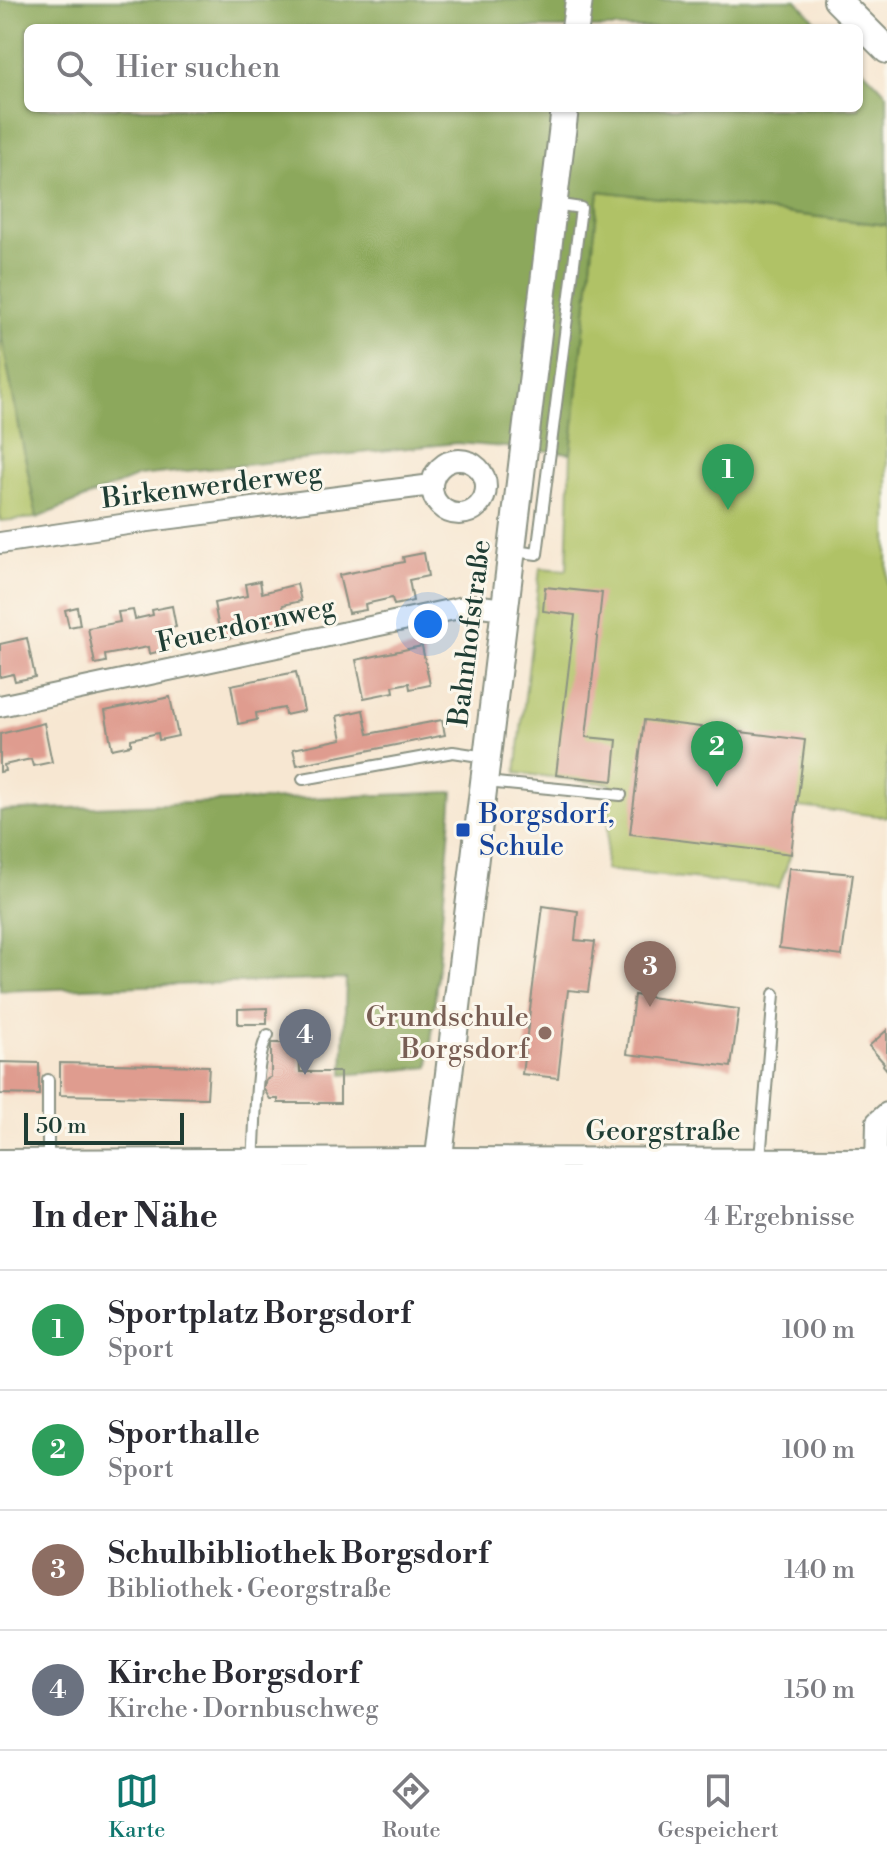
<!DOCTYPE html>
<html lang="de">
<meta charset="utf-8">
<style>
:root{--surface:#fff;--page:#f7f7f7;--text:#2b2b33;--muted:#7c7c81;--line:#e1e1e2;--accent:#0f766e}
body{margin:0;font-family:"Libre Bodoni",serif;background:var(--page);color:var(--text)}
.scale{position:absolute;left:24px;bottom:20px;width:160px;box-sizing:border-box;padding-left:8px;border:4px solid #1f3d34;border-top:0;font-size:22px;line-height:28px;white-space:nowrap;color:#1f3d34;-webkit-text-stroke:6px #fbf7ec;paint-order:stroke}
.you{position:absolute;left:428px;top:624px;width:28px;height:28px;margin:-20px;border:6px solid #fff;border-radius:50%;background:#1a73e8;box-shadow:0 0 0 12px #1a73e833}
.badge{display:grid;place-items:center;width:52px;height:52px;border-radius:50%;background:var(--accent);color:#fff;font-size:26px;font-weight:700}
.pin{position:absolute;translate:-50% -66px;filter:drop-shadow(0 2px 4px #0008)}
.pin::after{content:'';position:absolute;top:42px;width:28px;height:24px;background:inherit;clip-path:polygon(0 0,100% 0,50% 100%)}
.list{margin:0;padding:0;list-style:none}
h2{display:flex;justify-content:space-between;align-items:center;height:104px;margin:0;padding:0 32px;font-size:34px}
h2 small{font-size:26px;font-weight:400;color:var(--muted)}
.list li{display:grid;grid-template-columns:52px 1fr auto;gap:24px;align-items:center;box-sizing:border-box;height:120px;padding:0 32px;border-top:2px solid var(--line)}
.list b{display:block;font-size:30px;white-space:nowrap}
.list p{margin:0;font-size:26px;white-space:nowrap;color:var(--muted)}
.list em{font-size:26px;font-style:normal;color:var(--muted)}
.icon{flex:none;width:44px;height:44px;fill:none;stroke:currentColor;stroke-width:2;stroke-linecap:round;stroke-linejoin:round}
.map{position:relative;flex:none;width:887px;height:1165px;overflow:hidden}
.search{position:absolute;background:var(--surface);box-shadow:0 2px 6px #0004;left:24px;right:24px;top:24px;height:88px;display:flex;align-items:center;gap:20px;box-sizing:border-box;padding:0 28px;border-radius:12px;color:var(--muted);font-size:30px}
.sheet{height:584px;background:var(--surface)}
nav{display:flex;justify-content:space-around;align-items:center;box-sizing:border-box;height:112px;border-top:2px solid var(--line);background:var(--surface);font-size:22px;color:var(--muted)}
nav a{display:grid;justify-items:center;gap:4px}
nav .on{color:var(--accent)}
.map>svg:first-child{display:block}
</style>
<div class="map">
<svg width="887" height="1165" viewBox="0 0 887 1165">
<rect width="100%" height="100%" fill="#fbf7ec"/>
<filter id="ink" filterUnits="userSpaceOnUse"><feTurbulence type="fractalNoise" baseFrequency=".0125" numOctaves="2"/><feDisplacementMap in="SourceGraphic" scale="16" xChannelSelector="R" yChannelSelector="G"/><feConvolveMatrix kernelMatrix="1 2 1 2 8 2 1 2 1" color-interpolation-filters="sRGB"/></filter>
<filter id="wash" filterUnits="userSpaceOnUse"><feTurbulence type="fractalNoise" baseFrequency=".006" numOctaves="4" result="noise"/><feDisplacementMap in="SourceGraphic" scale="32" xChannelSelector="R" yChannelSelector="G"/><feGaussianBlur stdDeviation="1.8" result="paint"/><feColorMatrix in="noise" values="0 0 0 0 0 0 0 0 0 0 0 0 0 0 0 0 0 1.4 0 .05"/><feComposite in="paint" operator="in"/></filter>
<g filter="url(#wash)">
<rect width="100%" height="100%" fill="#f7e7d2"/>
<path fill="#b0c266" stroke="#68804d" stroke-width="2" d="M599,191L887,225V817L790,806L791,854L779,888L605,870L611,784L516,773L540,568L567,570L571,453Z
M0,329L37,518L0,521Z"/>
<path fill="#8ca85b" stroke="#567248" stroke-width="2" d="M0,0H796L823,28H28V108H859V65L887,94V225L599,191L571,453L457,443L138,476L37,518L0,329Z
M453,792L429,1067L343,1075L346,979L0,991V811Z"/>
<g id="blocks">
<path fill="#df9c8f" d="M424,553L428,576L409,580L413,601L394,605L392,598L365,604L366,610L348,613L339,575L404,562L403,557Z
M260,581L262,593L297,584L301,601L283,605L287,626L268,629L267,623L239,629L240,636L221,639L214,603L247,596L245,584Z
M545,587L602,593L586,737L617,740L613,781L556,775L575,615L543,611Z
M172,606L176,627L157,631L161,651L149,654L148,647L127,651L105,655L106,662L95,664L88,628L120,622L118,612L133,610L135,619L153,615L152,610Z
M77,607L80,625L69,627L65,610Z
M27,638L35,677L15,681L13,674L0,677V644Z
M422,646L430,685L410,689L409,683L393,686L394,692L364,698L356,660Z
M296,672L304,711L285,715L284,708L256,713L257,720L238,724L231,685Z
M170,697L178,736L159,740L158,733L131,739V745L112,749L105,711Z
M363,710L368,734L442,720L445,735L297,765L293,749L342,739L337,716Z
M644,720L805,740L791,854L630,834Z
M44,723L52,762L33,766L31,759L4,765L5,771L0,772V734Z
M789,868L853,874L842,956L779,948Z
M543,906L578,911L575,940L595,942L588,992L568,990L558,1078L522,1074Z
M634,995L739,1009L731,1067L627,1054Z
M267,1008V1024H238V1009Z
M887,1030V1070L883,1065L884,1063L869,1046Z
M271,1043H299L300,1072H340V1103H278V1099H270L263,1088L266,1080L271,1077Z
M0,1062L39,1063V1095L0,1094Z
M60,1063L209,1066L207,1098L60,1095Z"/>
</g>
</g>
<g filter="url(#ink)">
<use href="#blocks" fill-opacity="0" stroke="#8b9283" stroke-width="2"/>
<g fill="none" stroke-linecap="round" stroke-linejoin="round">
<g stroke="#8b9283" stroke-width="14">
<path id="service" d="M514,551L537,554L581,208L554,204
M303,779L453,752L486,757
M486,782L621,795
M760,1159L774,994
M48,1160V1080
M253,1160C256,1130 254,1058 268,1035"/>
</g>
<g stroke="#8b9283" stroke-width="24">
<path id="minor" d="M432 487a27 27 0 1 1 54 0a27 27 0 1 1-54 0Z
M0,543L141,522L432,485
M0,706L473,605L504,609
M0,1160L439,1158L887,1159
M876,1165L877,1122L887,1113"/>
</g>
<g stroke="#8b9283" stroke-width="30">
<path id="tertiary" d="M837,0L887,50
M575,28L579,0
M438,1165L565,108"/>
</g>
<use href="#service" stroke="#fff" stroke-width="10"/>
<use href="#minor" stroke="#fff" stroke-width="20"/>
<use href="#tertiary" stroke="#fff" stroke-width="26"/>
</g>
</g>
<rect fill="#1a4fb4" stroke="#fbf7ec" stroke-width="3" x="455" y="822" width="16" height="16" rx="4"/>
<circle fill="#8d6e63" stroke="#fbf7ec" stroke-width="3" cx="545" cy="1033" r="8"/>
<g text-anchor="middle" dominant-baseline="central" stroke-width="6" stroke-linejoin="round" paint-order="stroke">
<g font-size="28" fill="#1f3d34" stroke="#fbf7ec">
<text transform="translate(212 486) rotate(-7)">Birkenwerderweg</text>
<text transform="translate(246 625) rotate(-12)">Feuerdornweg</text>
<text transform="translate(470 633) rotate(-83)">Bahnhofstraße</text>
<text x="663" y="1131">Georgstraße</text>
</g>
<g font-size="28" fill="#164399" stroke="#fbf7ec" text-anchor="start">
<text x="479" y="814">Borgsdorf,<tspan x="479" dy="32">Schule</tspan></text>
</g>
<g font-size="28" fill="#785e54" stroke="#fbf7ec" text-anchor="end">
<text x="529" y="1017">Grundschule<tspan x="529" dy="32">Borgsdorf</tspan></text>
</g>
</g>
</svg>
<div class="scale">50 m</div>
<div class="you"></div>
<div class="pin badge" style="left:728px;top:510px;background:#2e9e5b">1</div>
<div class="pin badge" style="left:717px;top:787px;background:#2e9e5b">2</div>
<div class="pin badge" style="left:650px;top:1007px;background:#8d6e63">3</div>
<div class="pin badge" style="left:305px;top:1075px;background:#6b7280">4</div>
<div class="search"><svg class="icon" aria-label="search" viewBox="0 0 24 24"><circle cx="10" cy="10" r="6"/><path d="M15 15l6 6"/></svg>Hier suchen</div>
</div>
<section class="sheet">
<h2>In der Nähe<small>4 Ergebnisse</small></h2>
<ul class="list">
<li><span class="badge" style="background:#2e9e5b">1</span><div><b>Sportplatz Borgsdorf</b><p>Sport</p></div><em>100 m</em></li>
<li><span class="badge" style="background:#2e9e5b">2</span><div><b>Sporthalle</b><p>Sport</p></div><em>100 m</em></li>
<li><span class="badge" style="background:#8d6e63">3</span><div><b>Schulbibliothek Borgsdorf</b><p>Bibliothek · Georgstraße</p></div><em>140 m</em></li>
<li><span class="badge" style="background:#6b7280">4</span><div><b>Kirche Borgsdorf</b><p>Kirche · Dornbuschweg</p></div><em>150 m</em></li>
</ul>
</section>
<nav>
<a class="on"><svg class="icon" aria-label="map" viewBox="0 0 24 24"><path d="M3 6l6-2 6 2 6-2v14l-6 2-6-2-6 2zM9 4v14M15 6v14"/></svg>Karte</a>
<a><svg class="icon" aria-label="directions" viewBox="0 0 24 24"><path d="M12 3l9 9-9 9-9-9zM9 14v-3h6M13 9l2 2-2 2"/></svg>Route</a>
<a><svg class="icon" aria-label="saved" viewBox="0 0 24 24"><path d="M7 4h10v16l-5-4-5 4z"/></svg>Gespeichert</a>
</nav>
